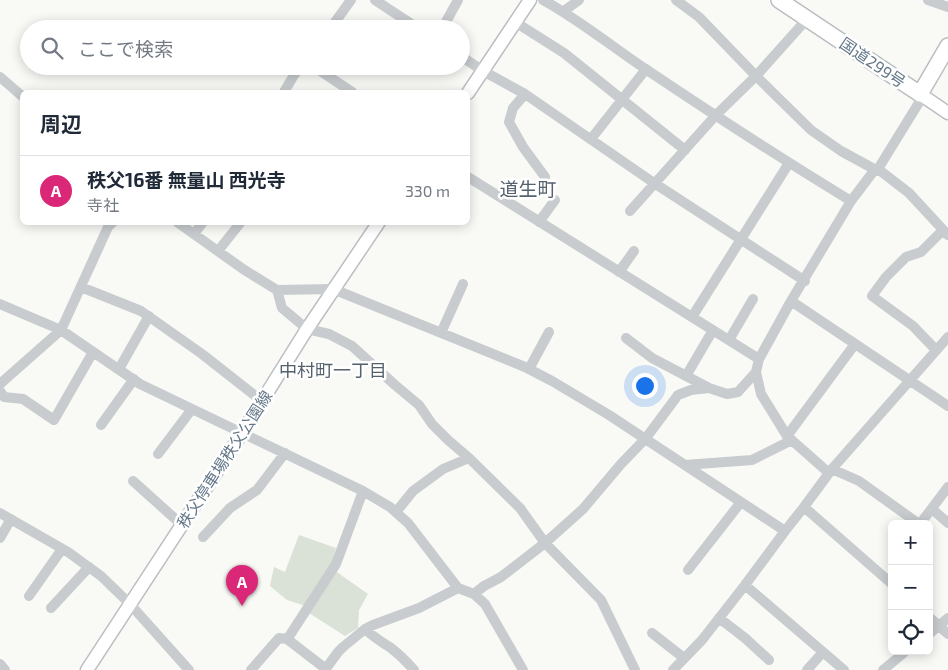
<!DOCTYPE html>
<html lang="ja">
<meta charset="utf-8">
<style>
:root{--surface:#fff;--page:#f2f2f3;--text:#1f2937;--muted:#747a83;--line:#e0e1e3;--accent:#db2777}
body{margin:0;font-family:"Exo 2","Noto Sans JP",sans-serif;background:var(--page);color:var(--text)}
.controls{position:absolute;right:15px;bottom:15px;display:grid;overflow:hidden;border-radius:8px;box-shadow:0 2px 12px #0003}
.controls button{width:45px;height:45px;display:grid;place-items:center;padding:0;border:0;border-bottom:1px solid var(--line);background:var(--surface);color:var(--text);font:25px sans-serif}
.you{position:absolute;left:644px;top:385px;width:18px;height:18px;margin:-12px;border:4px solid #fff;border-radius:50%;background:#1a73e8;box-shadow:0 0 0 8px #1a73e833}
.badge{display:grid;place-items:center;width:32px;height:32px;border-radius:50%;background:var(--accent);color:#fff;font-size:16px;font-weight:700}
.pin{position:absolute;translate:-50% -41px;filter:drop-shadow(0 1px 2px #0008)}
.pin::after{content:'';position:absolute;top:26px;width:18px;height:15px;background:inherit;clip-path:polygon(0 0,100% 0,50% 100%)}
.list{margin:0;padding:0;list-style:none}
h2{display:flex;justify-content:space-between;align-items:center;height:65px;margin:0;padding:0 20px;font-size:21px}
h2 small{font-size:16px;font-weight:400;color:var(--muted)}
.list li{display:grid;grid-template-columns:32px 1fr auto;gap:15px;align-items:center;box-sizing:border-box;height:70px;padding:0 20px;border-top:1px solid var(--line)}
.list b{display:block;font-size:19px;white-space:nowrap}
.list p{margin:0;font-size:16px;white-space:nowrap;color:var(--muted)}
.list em{font-size:16px;font-style:normal;color:var(--muted)}
.icon{flex:none;width:28px;height:28px;fill:none;stroke:currentColor;stroke-width:2;stroke-linecap:round;stroke-linejoin:round}
.map{position:relative;flex:none;width:948px;height:670px;overflow:hidden}
.search{position:absolute;background:var(--surface);box-shadow:0 2px 12px #0003;left:20px;top:20px;width:450px;height:55px;display:flex;align-items:center;gap:12px;box-sizing:border-box;padding:0 18px;border-radius:28px;color:var(--muted);font-size:19px}
.panel{position:absolute;background:var(--surface);box-shadow:0 2px 12px #0003;left:20px;top:90px;width:450px;height:135px;border-radius:8px}
.map>svg:first-child{display:block}
</style>
<div class="map">
<svg width="948" height="670" viewBox="0 0 948 670">
<rect width="100%" height="100%" fill="#f9f9f6"/>
<path fill="#dae1d6" d="M299,535L336,548L331,565L306,606L287,600L270,586L274,567L285,572Z
M334,570L368,594L359,610L358,628L345,636L309,613Z"/>
<g fill="none" stroke-linecap="round" stroke-linejoin="round">
<g stroke="#bbbfc3" stroke-width="15">
<path id="major" d="M468,93L530,0
M920,94L948,113
M87,670L242,433L307,329L379,222"/>
</g>
<g stroke="#babec1" stroke-width="18">
<path id="highway" d="M779,0L920,94L948,46"/>
</g>
<path stroke="#c8cccf" stroke-width="10" d="M375,0L419,29
M543,0C580,20 612,47 647,70C714,115 782,159 851,201
M676,0L699,17L756,76L811,130L841,151L876,170
M928,0L948,7
M564,11L579,0
M515,22L564,53L685,150
M330,29L351,0
M442,29L458,0
M461,56L483,71L525,94L654,183L805,281
M313,66L352,92
M0,77L22,96
M284,92L294,75L302,66
M525,94L513,108L509,122L523,147L545,177
M591,139L646,69
M878,169L909,193L948,235
M468,177L759,359
M630,211L716,115L756,76L807,19
M177,222L243,269L277,290L333,289L525,367L552,381L609,415L785,531
M539,222L555,200
M194,234L203,222
M218,251L241,222
M619,272L634,251
M81,287L141,311L202,354L262,401
M277,290L282,308L307,329L329,334L352,346L395,385L419,405L432,424L448,440L469,458L520,508L545,543L601,600L635,670
M791,301L948,406
M0,304L61,330L140,384L242,433L363,491L390,507L408,523L458,588
M692,317L789,163
M441,333L463,284
M626,338L652,358L709,388L727,394L738,392L756,372
M729,340L753,299
M936,350L913,326L872,296L886,277L906,257L921,252L943,230
M119,369L149,316
M529,369L549,332
M686,376L713,330
M0,384L61,330L108,227L113,222
M0,391L4,397L23,399L54,420L93,352
M101,425L134,379
M787,436L855,344
M158,454L192,409
M685,465L752,460L792,440
M832,469L859,481L919,524
M829,473L787,436L761,394L756,372L759,359L791,301L851,201L873,172L878,169L923,96
M133,481L182,525
M804,507L892,584
M932,509L948,523
M396,512L413,491L443,469L469,458
M0,513L68,552L101,576L129,603L189,670
M920,524L948,487
M203,537L230,508L257,490L285,453
M0,538L11,519
M688,570L741,502
M745,585L844,670
M474,594L484,586L501,577L545,543L583,509L621,464L646,438L678,395L691,390L709,388
M29,596L62,549
M51,608L89,567
M929,617L948,634
M719,618L745,638L769,660
M365,629C373,637 382,642 391,648C400,655 407,662 414,670
M652,633L684,658
M929,634L948,618
M287,639L326,669
M0,664L5,670
M251,670L279,638L287,639L290,635L336,564L363,491
M325,670L338,652L343,647L365,629L373,625L419,608L458,588L474,594L485,604L523,670
M673,670L702,640L745,585L785,531L804,507L832,469L948,337
M807,670L823,652
M883,670L906,651"/>
<use href="#major" stroke="#fff" stroke-width="12"/>
<use href="#highway" stroke="#fff" stroke-width="15"/>
</g>
<g text-anchor="middle" dominant-baseline="central" stroke-width="5" stroke-linejoin="round" paint-order="stroke">
<g font-size="16" fill="#657889" stroke="#fff">
<text transform="translate(873 62) rotate(34)">国道299号</text>
<text transform="translate(224 459) rotate(-57)">秩父停車場秩父公園線</text>
</g>
<g font-size="18" fill="#54626e" stroke="#fff">
<text x="333" y="370">中村町一丁目</text>
</g>
<g font-size="19" fill="#54626e" stroke="#fff">
<text x="528" y="188">道生町</text>
</g>
</g>
</svg>
<div class="controls">
<button>+</button>
<button>−</button>
<button><svg class="icon" aria-label="locate" viewBox="0 0 24 24"><circle cx="12" cy="12" r="6"/><path d="M12 2v4M12 18v4M2 12h4M18 12h4"/></svg></button>
</div>
<div class="you"></div>
<div class="pin badge" style="left:242px;top:606px">A</div>
<div class="search"><svg class="icon" aria-label="search" viewBox="0 0 24 24"><circle cx="10" cy="10" r="6"/><path d="M15 15l6 6"/></svg>ここで検索</div>
<section class="panel">
<h2>周辺<small></small></h2>
<ul class="list">
<li><span class="badge">A</span><div><b>秩父16番 無量山 西光寺</b><p>寺社</p></div><em>330 m</em></li>
</ul>
</section>
</div>
